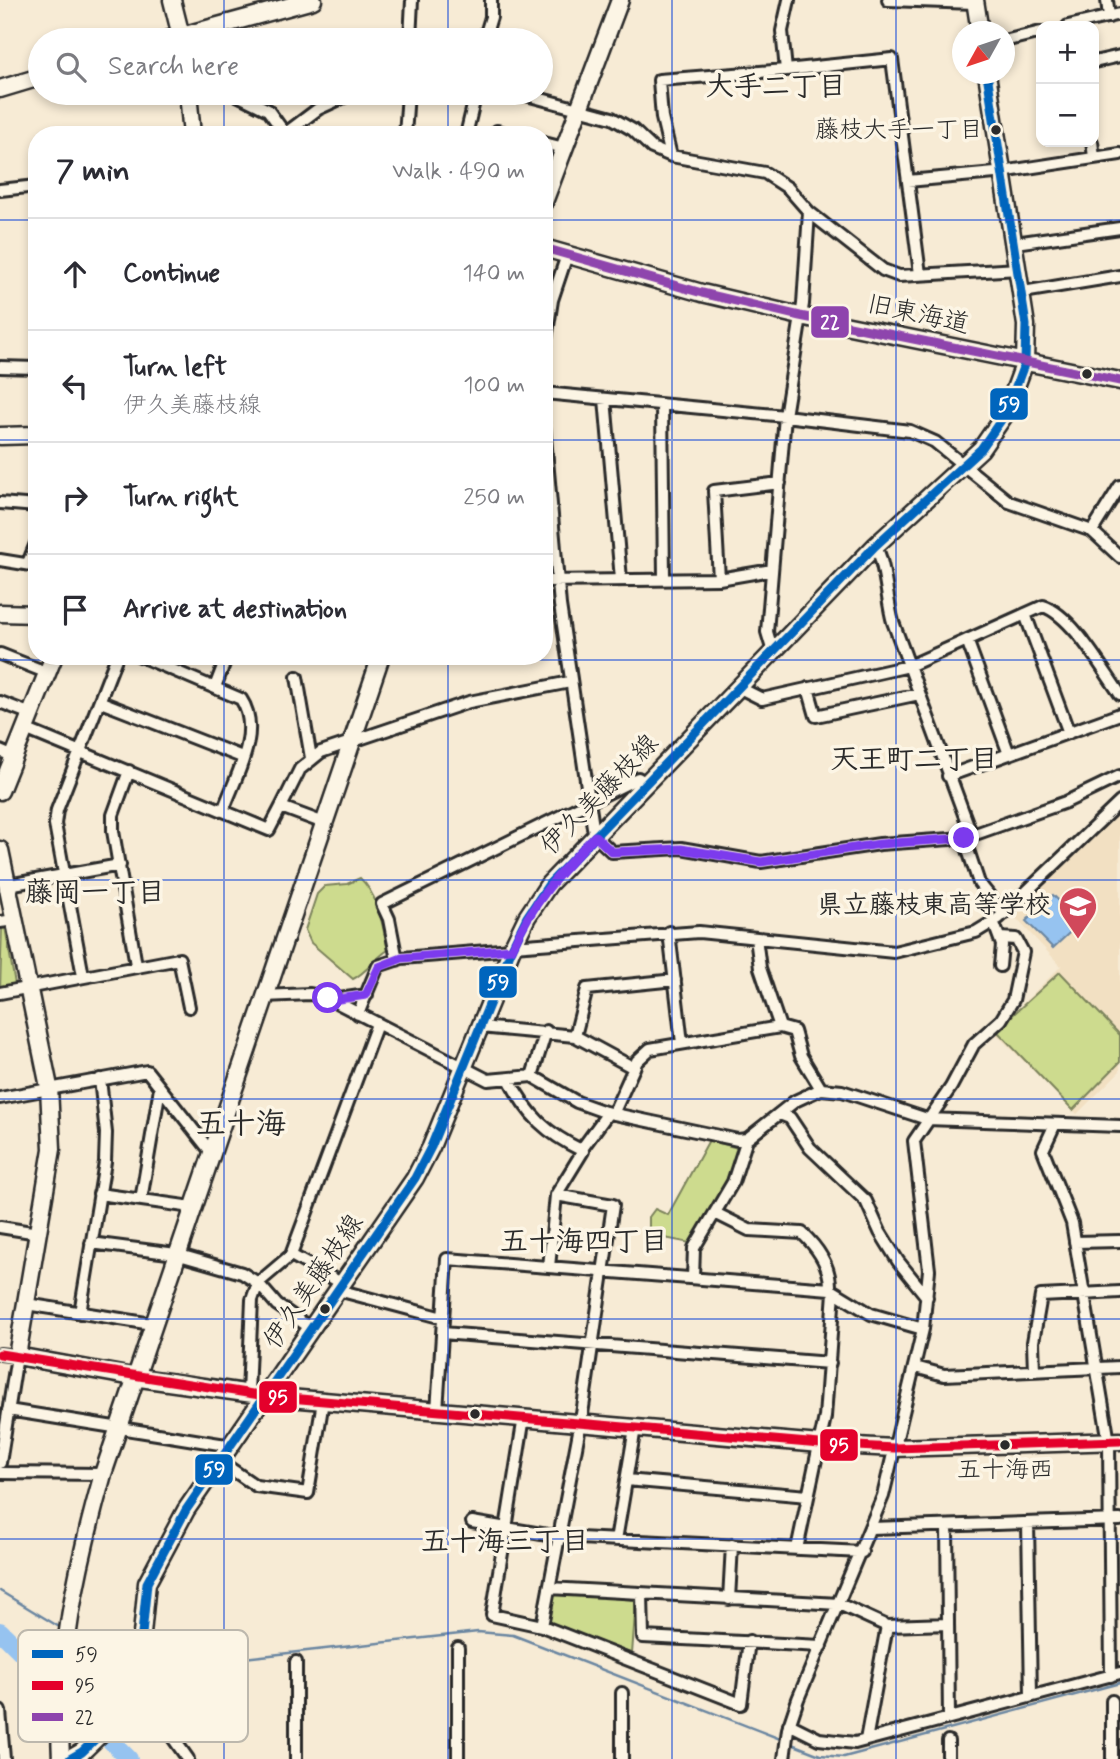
<!DOCTYPE html>
<meta charset="utf-8">
<style>
:root{--surface:#fff;--page:#f2f2f3;--text:#2b2b33;--muted:#7c7c81;--line:#e1e1e2}
body{margin:0;font-family:Mynerve,"Klee One",sans-serif;background:var(--page);color:var(--text)}
.controls{position:absolute;right:21px;top:21px;display:grid;overflow:hidden;border-radius:14px;box-shadow:0 4px 10px #0003}
.controls button{width:63px;height:63px;display:grid;place-items:center;padding:0;border:0;border-bottom:2px solid var(--line);background:var(--surface);color:var(--text);font:35px sans-serif}
.compass{position:absolute;left:952px;top:21px;width:63px;height:63px;border-radius:50%;background:var(--surface);box-shadow:0 4px 10px #0003;rotate:230deg}
.stop{position:absolute;width:21px;height:21px;margin:-16px;border:5px solid #7c3aed;border-radius:50%;background:#fff}
.stop.end{background:#7c3aed;border-color:#fff;box-shadow:0 2px 7px #0008}
.list{margin:0;padding:0;list-style:none}
h2{display:flex;justify-content:space-between;align-items:center;height:91px;margin:0;padding:0 28px;font-size:30px}
h2 small{font-size:23px;font-weight:400;color:var(--muted)}
.list li{display:grid;grid-template-columns:46px 1fr auto;gap:21px;align-items:center;box-sizing:border-box;height:112px;padding:0 28px;border-top:2px solid var(--line)}
.list b{display:block;font-size:26px;white-space:nowrap}
.list p{margin:0;font-size:23px;white-space:nowrap;color:var(--muted)}
.list em{font-size:23px;font-style:normal;color:var(--muted)}
.icon{flex:none;width:38px;height:38px;fill:none;stroke:currentColor;stroke-width:2;stroke-linecap:round;stroke-linejoin:round}
.map{position:relative;flex:none;width:1120px;height:1759px;overflow:hidden}
.search{position:absolute;background:var(--surface);box-shadow:0 4px 10px #0003;left:28px;top:28px;width:525px;height:77px;display:flex;align-items:center;gap:18px;box-sizing:border-box;padding:0 24px;border-radius:38px;color:var(--muted);font-size:26px}
.panel{position:absolute;background:var(--surface);box-shadow:0 4px 10px #0003;left:28px;top:126px;width:525px;height:539px;border-radius:28px}
.map>svg:first-child{display:block}
</style>
<div class="map">
<svg width="1120" height="1759" viewBox="0 0 1120 1759">
<rect width="100%" height="100%" fill="#f7ebd5"/>
<filter id="ink" filterUnits="userSpaceOnUse"><feTurbulence type="fractalNoise" baseFrequency=".0143" numOctaves="2"/><feDisplacementMap in="SourceGraphic" scale="14" xChannelSelector="R" yChannelSelector="G"/><feConvolveMatrix kernelMatrix="1 2 1 2 8 2 1 2 1" color-interpolation-filters="sRGB"/></filter>
<g filter="url(#ink)">
<path fill="#f2e0c2" d="M1120,807V1071L1077,1114L994,1032L1061,966L1012,914Z"/>
<path fill="#cddb8e" stroke="#7c835c" stroke-width="2" d="M360,878C379,896 382,924 388,950C374,959 367,972 353,979L311,943L305,930L317,894L325,886L347,884Z
M2,924L5,927L15,984L0,989Z
M1060,972L1120,1035V1062L1073,1110L996,1030Z
M709,1140L741,1149L723,1191L690,1243L649,1235V1217L655,1209L668,1215Z
M555,1593L636,1600L632,1654L548,1622Z"/>
<path fill="#96c3f0" stroke="#6b86a1" stroke-width="2" d="M1053,895L1081,922L1053,948L1026,921Z"/>
<g fill="none" stroke-linecap="round" stroke-linejoin="round">
<path stroke="#6b86a1" stroke-width="2.5" d="M0,1591L61,1628
M73,1636L114,1659L133,1662
M147,1665L162,1667L190,1664L478,1632L513,1635L783,1740
M789,1743L820,1755L844,1757L1120,1683"/>
<path stroke="#96c3f0" stroke-width="18" d="M0,1631L129,1759"/>
<g stroke="#2b2b2b" stroke-width="16">
<path id="street" d="M789,0L782,31L786,70L892,59L920,274
M888,0L975,3
M1107,0L1109,17
M1068,26L1120,14
M410,40L412,0
M484,40L491,17V0
M1004,41L1041,32
M1094,62L1120,56
M233,93L268,110L286,135
M519,93L612,118L633,130L652,148L671,156L765,173L788,188L809,212L883,270L899,276L1019,269
M497,131L512,135
M286,133L318,109L353,93
M405,135L408,93
M466,135L476,93
M1092,142L1094,157
M544,143L564,148
M671,156L662,118L659,80L786,70
M908,181L995,173L1120,154
M0,190L37,186
M1015,243L1120,228
M1023,292L1120,276
M544,352L552,300L567,255
M0,367L37,368
M544,393L785,416L910,431L935,442L1009,502L1092,531L1120,557
M605,399L621,579
M662,405L664,577
M544,426L560,605L593,827L595,836L612,852L681,848L761,862L880,844L964,838L1066,802L1120,776
M0,503L37,506
M1092,531L1120,486
M875,546C885,559 887,603 893,622L972,836
M0,560L37,566
M28,563L37,541
M719,579L714,491L780,483
M544,581L719,579L772,570
M1025,614L1069,733
M967,640L1009,754
M773,652L767,632L785,416L803,304L809,212
M0,654L48,673
M140,656L241,699C263,732 235,777 223,811
M297,677L311,758
M215,687L227,656
M738,687L762,699L909,666L1043,606C1072,615 1102,669 1120,694
M808,688L816,716L919,694
M0,702L31,714
M101,702L242,757
M25,729L269,830L281,807L324,823
M0,751L12,756
M129,771L113,815V831L136,965
M948,776L1120,714
M281,807L300,769L321,752L469,702L570,682
M964,838L979,883L1004,914
M8,885L120,865
M993,921L1002,945L1000,966
M0,922L15,920
M669,932L682,1043
M756,938L760,968L780,1027
M513,946L699,932L894,952L976,932L999,918L1120,802
M397,960L389,919L382,904L638,778L646,783
M83,976L55,824L57,810L117,656
M0,993L179,959L189,1007
M264,996L310,994L328,998L488,1080L532,1076L577,1102L605,1112L738,1140L747,1139L795,1101L821,1089L842,1091L927,1119L1120,1126
M332,1000L367,995
M358,1014L378,966L402,958L512,949
M480,1027L575,1036L634,1068
M575,1036L587,989L675,980
M532,1076L546,1031
M509,1079C528,1116 546,1133 583,1151L556,1195L549,1267
M0,1098L147,1071L211,1152
M613,1114L637,1061L650,1049L780,1027L794,1031L801,1056L821,1089
M780,1114L790,1118L810,1148L866,1201L880,1232L898,1261L927,1297
M1055,1124L1043,1150L1072,1223L1109,1442L1111,1676
M581,1150L608,1113
M99,1194L192,1207
M141,1200L160,1088
M715,1213L749,1230L802,1233C818,1248 831,1267 830,1289
M0,1227L38,1233
M1075,1242L1120,1241
M91,1243L176,1254L242,1273L258,1283L277,1305L312,1329
M291,1255L377,1024
M693,1278L694,1248L733,1182L747,1139
M338,1290L443,1318
M26,1304L152,1324
M80,1313L105,1162L106,1133L100,1079
M442,1333L830,1363
M0,1354L17,1356L0,1463
M915,1367L944,1375L1120,1367
M1034,1371L1033,1342L1041,1296L1120,1292
M248,1393L252,1300L258,1283L291,1255L343,1284
M8,1410L232,1446
M437,1411L447,1259L830,1289L871,1314L923,1329
M524,1417L492,1615L542,1626L741,1704L749,1641
M221,1462L256,1486L308,1493L323,1401
M0,1473L103,1474
M626,1480L808,1496
M472,1522L559,1537L862,1552
M1028,1523L1031,1696
M947,1526L949,1718
M871,1528L1120,1520
M616,1540L635,1428
M797,1549L825,1417L834,1292
M549,1588L839,1604L887,1626L948,1624
M642,1594L643,1637L821,1646
M729,1599L732,1545
M542,1626L581,1421L613,1205L556,1195
M133,1697L161,1721L188,1759
M1112,1701V1759
M0,1711L4,1759
M789,1724L819,1739L855,1743L1120,1673
M866,1740L887,1626
M948,1741V1759
M296,1759V1662
M458,1759V1648
M622,1759V1693
M784,1759L788,1729L798,1699L883,1496L923,1329L929,1270L914,1141L951,1087L974,1044L1001,1020L1013,1000L1023,952L1016,939L1000,938"/>
</g>
<g stroke="#2b2b2b" stroke-width="21">
<path id="secondary" d="M172,0L182,40
M975,0L980,32
M167,40L313,0
M0,89L40,77
M188,93L192,135
M544,202L620,0
M544,248L702,293L800,316L1120,381
M0,436L37,435
M0,613L37,614
M0,791L54,656
M0,850L49,1087L52,1149L17,1356L133,1377L266,1396L820,1444L894,1448L1120,1441
M61,1759C56,1662 77,1566 103,1474L381,656
M70,1759L82,1752L123,1712L133,1697L138,1675L147,1583L186,1510L415,1178L431,1147L513,946L527,917L549,884L875,546L981,449L1006,413L1025,362L1026,325L987,74"/>
</g>
<use href="#street" stroke="#fcf5e5" stroke-width="10"/>
<use href="#secondary" stroke="#fcf5e5" stroke-width="16"/>
<g stroke="#fcf5e5" stroke-width="14">
<path id="bus-1" d="M70,1759L82,1752L123,1712L133,1697L138,1675L147,1583L186,1510L415,1178L431,1147L513,946L527,917L549,884L875,546L981,449L1006,413L1025,362L1026,325L987,74"/>
</g>
<g stroke="#fcf5e5" stroke-width="14">
<path id="bus-2" d="M0,1354L266,1396L820,1444L894,1448L1120,1441"/>
</g>
<g stroke="#fcf5e5" stroke-width="14">
<path id="bus-3" d="M544,248L702,293L800,316L1120,381"/>
</g>
<use href="#bus-1" stroke="#0065bd" stroke-width="9"/>
<use href="#bus-2" stroke="#e4002b" stroke-width="9"/>
<use href="#bus-3" stroke="#8e44ad" stroke-width="9"/>
</g>
</g>
<g fill="none" stroke-linecap="round" stroke-linejoin="round" filter="url(#ink)">
<path stroke="#7c3aed" stroke-width="9" d="M328,998L332,1000L366,995L379,967L402,958L512,949C531,904 561,871 595,836L612,852L681,849L761,862L880,844L964,838"/>
</g>
<path fill="none" stroke="#1d4ed8" stroke-width="2" stroke-opacity="0.55" d="M224,0V40M448,0V40M672,0V1759M896,0V1759M224,93V135M448,93V135M0,220H37M544,220H1120M0,440H37M544,440H1120M224,656V1759M448,656V1759M0,660H1120M0,880H1120M0,1099H1120M0,1319H1120M0,1539H1120"/>
<defs>
<g id="school-pin" transform="scale(2.0125)"><path d="M0 17L-7.5 6A9.5 9.5 0 1 1 7.5 6Z" fill="#d1495b" stroke="#fcf5e5"/><path d="M0-5L7-2L0 1L-7-2ZM-4 1L0 2.5L4 1V4Q0 6-4 4Z" fill="#fff"/></g>
</defs>
<g fill-rule="evenodd">
<use href="#school-pin" x="1078" y="906"/>
</g>
<g fill="#2b2b2b" stroke="#fcf5e5" stroke-width="2.5">
<circle cx="996" cy="130" r="6"/>
<circle cx="1087" cy="374" r="6"/>
<circle cx="325" cy="1309" r="6"/>
<circle cx="475" cy="1414" r="6"/>
<circle cx="1005" cy="1445" r="6"/>
</g>
<g text-anchor="middle" dominant-baseline="central" stroke-width="7" stroke-linejoin="round" paint-order="stroke">
<g font-size="24" fill="#2b2b2b" stroke="#fcf5e5" text-anchor="end">
<text x="983" y="130">藤枝大手一丁目</text>
<text x="1005" y="1470" text-anchor="middle">五十海西</text>
</g>
<g font-size="26" fill="#2b2b2b" stroke="#fcf5e5">
<text transform="translate(918 315) rotate(12)">旧東海道</text>
<text transform="translate(600 795) rotate(-46)">伊久美藤枝線</text>
<text transform="translate(314 1282) rotate(-56)">伊久美藤枝線</text>
</g>
<g font-size="26" font-weight="bold" fill="#2b2b2b" stroke="#fcf5e5" text-anchor="end">
<text x="1051" y="906">県立藤枝東高等学校</text>
</g>
<g font-size="28" font-weight="bold" fill="#2b2b2b" stroke="#fcf5e5">
<text x="776" y="87">大手二丁目</text>
<text x="914" y="760">天王町二丁目</text>
<text x="95" y="893">藤岡一丁目</text>
<text x="584" y="1242">五十海四丁目</text>
<text x="505" y="1542">五十海三丁目</text>
</g>
<g font-size="30" font-weight="bold" fill="#2b2b2b" stroke="#fcf5e5">
<text x="241" y="1124">五十海</text>
</g>
</g>
<rect x="18" y="1630" width="230" height="112" rx="10" fill="#fcf5e5" stroke="#bdb8ad" stroke-width="2"/>
<rect x="32" y="1650" width="31" height="8" fill="#0065bd"/>
<rect x="32" y="1681" width="31" height="9" fill="#e4002b"/>
<rect x="32" y="1713" width="31" height="8" fill="#8e44ad"/>
<g font-size="19" fill="#2b2b2b">
<text x="75" y="1661">59</text>
<text x="75" y="1692">95</text>
<text x="75" y="1724">22</text>
</g>
<g stroke="#fcf5e5" stroke-width="2.5">
<rect x="810" y="305" width="40" height="34" rx="7" fill="#8e44ad"/>
<rect x="989" y="387" width="40" height="34" rx="7" fill="#0065bd"/>
<rect x="478" y="965" width="40" height="34" rx="7" fill="#0065bd"/>
<rect x="258" y="1380" width="40" height="34" rx="7" fill="#e4002b"/>
<rect x="819" y="1428" width="40" height="34" rx="7" fill="#e4002b"/>
<rect x="194" y="1453" width="40" height="33" rx="7" fill="#0065bd"/>
</g>
<g font-size="19" text-anchor="middle" font-weight="bold" fill="#fff">
<text x="830" y="329">22</text>
<text x="1009" y="411">59</text>
<text x="498" y="989">59</text>
<text x="278" y="1404">95</text>
<text x="839" y="1452">95</text>
<text x="214" y="1476">59</text>
</g>
</svg>
<div class="controls">
<button>+</button>
<button>−</button>
</div>
<svg class="compass" viewBox="-18 -18 36 36"><path d="M0-13l5 13h-10z" fill="#e53935"/><path d="M0 13l5-13h-10z" fill="#7c7c81"/></svg>
<div class="stop" style="left:328px;top:998px"></div>
<div class="stop end" style="left:964px;top:838px"></div>
<div class="search"><svg class="icon" aria-label="search" viewBox="0 0 24 24"><circle cx="10" cy="10" r="6"/><path d="M15 15l6 6"/></svg>Search here</div>
<section class="panel">
<h2>7 min<small>Walk · 490 m</small></h2>
<ul class="list">
<li><svg class="icon" aria-label="ahead" viewBox="0 0 24 24"><path d="M12 20V5M6 11l6-6 6 6"/></svg><div><b>Continue</b></div><em>140 m</em></li>
<li><svg class="icon" aria-label="left" viewBox="0 0 24 24"><path d="M17 20v-9H6M10 6l-5 5 5 5"/></svg><div><b>Turn left</b><p>伊久美藤枝線</p></div><em>100 m</em></li>
<li><svg class="icon" aria-label="right" viewBox="0 0 24 24"><path d="M7 20v-9h11M14 6l5 5-5 5"/></svg><div><b>Turn right</b></div><em>250 m</em></li>
<li><svg class="icon" aria-label="arrive" viewBox="0 0 24 24"><path d="M6 21V4h12l-3 4 3 4H6"/></svg><div><b>Arrive at destination</b></div></li>
</ul>
</section>
</div>
